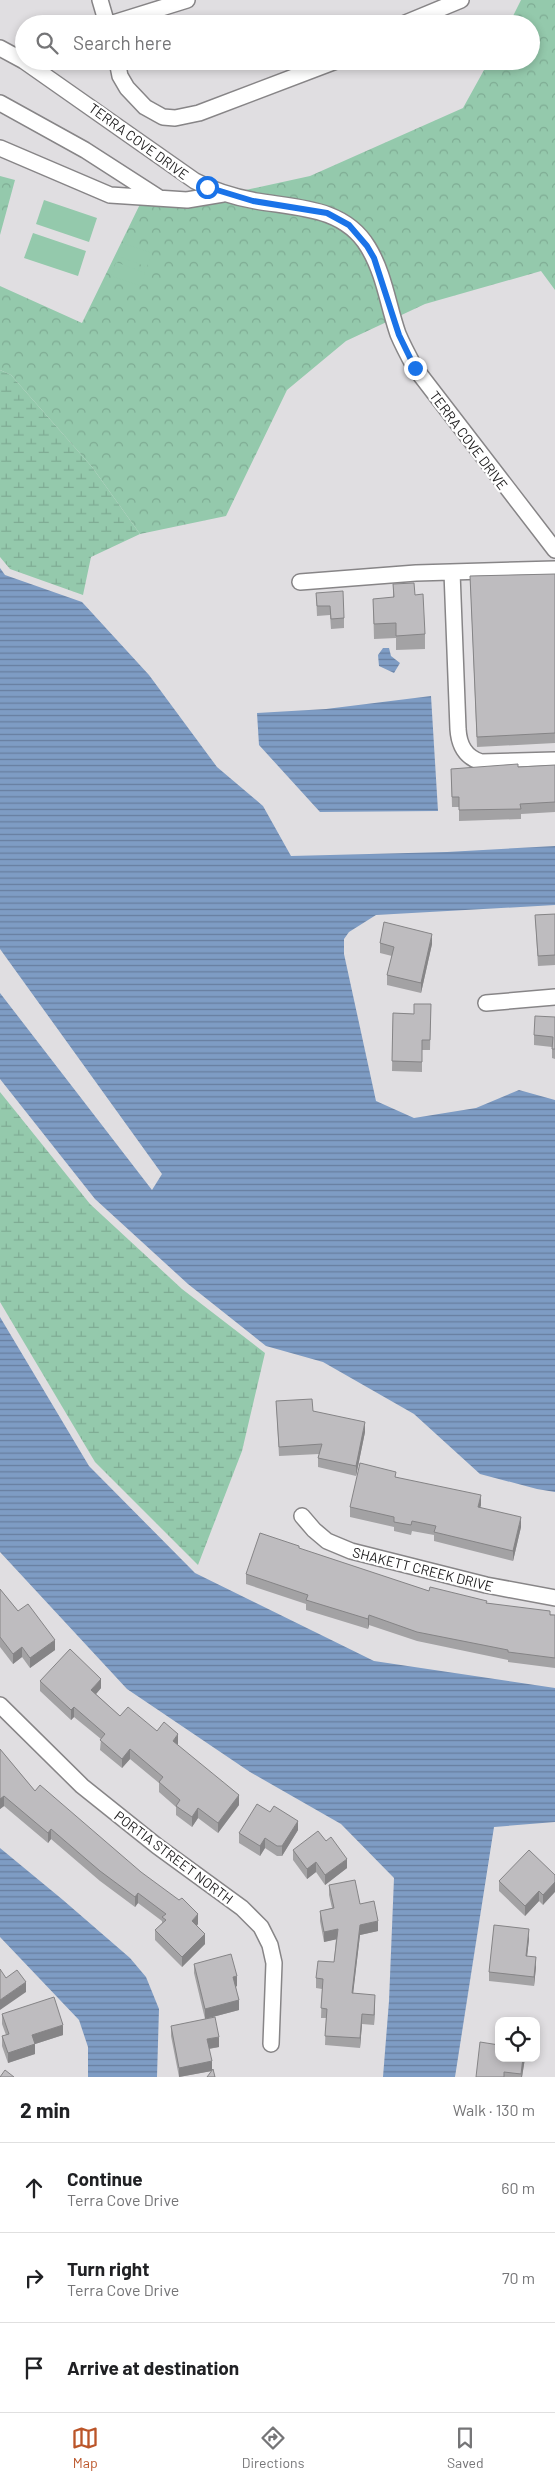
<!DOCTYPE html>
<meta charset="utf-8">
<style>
:root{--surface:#fff;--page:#f2f2f2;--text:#202124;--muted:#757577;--line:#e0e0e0;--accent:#bb5529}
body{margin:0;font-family:Barlow,sans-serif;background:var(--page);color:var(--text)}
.controls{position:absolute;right:15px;bottom:15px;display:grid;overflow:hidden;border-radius:10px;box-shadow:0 2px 8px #0003}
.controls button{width:45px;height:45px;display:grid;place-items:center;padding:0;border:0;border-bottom:1px solid var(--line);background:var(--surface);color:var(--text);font:25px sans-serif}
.stop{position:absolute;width:15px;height:15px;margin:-11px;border:4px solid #1a73e8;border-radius:50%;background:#fff}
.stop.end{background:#1a73e8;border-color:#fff;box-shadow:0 1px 5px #0008}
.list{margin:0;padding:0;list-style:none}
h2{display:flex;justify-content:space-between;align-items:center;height:65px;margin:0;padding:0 20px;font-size:21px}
h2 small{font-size:16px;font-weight:400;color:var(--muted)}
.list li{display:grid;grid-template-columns:32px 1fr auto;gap:15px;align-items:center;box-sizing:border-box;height:90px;padding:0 20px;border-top:1px solid var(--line)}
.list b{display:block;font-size:19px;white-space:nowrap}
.list p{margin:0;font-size:16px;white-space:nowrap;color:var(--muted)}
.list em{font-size:16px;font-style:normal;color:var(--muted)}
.icon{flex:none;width:28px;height:28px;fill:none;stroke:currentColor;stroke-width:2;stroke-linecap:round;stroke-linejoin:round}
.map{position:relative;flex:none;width:555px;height:2077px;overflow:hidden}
.search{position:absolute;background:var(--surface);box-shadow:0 2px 8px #0003;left:15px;right:15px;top:15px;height:55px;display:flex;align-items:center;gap:12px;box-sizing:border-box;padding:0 18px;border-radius:28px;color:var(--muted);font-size:19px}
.sheet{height:335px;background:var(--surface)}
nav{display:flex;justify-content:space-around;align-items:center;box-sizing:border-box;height:70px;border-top:1px solid var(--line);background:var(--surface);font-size:14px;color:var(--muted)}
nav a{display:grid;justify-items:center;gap:2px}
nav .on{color:var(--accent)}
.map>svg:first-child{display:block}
</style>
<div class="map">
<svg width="555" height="2077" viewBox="0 0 555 2077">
<defs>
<pattern id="forest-crowns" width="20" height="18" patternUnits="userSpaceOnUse" patternTransform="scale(1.25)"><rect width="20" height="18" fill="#94c9ac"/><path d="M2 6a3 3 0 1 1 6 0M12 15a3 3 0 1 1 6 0" fill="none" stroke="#7fac94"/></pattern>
<pattern id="wetland-marsh" width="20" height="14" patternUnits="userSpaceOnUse" patternTransform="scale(1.25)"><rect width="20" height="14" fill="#94c9ac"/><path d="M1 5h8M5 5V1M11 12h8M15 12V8" fill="none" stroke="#7fac94"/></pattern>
<pattern id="water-rules" width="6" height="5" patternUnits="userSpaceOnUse" patternTransform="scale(1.25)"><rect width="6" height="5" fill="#7e9cc4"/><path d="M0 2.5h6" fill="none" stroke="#677e9f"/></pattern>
</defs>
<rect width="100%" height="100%" fill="#e0dee1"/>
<path fill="url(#forest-crowns)" d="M521,0H555V290L541,271L425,304L346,341L287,390L226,516L140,534L92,467L11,375L0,370V286L82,323L143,198L181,204L310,176L463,108L489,61H531V24H509Z
M0,176L15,180L0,235Z"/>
<path fill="url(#wetland-marsh)" d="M0,370L11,375L92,467L140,534L91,557L83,595L10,569L0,557Z
M0,1092L90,1204L182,1289L265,1353L242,1451L198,1565L95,1462L0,1302Z"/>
<path fill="#94c9ac" d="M44,200L97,218L89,242L36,224Z
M33,233L86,251L78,276L24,258Z
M122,243L152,253L147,267L118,256Z
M116,262L145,273L141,286L111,276Z"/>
<path fill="url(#water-rules)" d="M0,568L5,575L82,602L149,675L217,767L263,806L291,856L447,852L555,846V905L376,915L349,932L344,939V954L376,1101L414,1118L476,1108L519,1090L555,1100V1492L537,1489L480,1474L414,1414L323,1362L266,1346L188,1284L95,1199L0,1079V993L152,1190L162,1174L0,949Z
M383,648H389L391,656L400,663L394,673L379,666L378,655Z
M431,696L438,811L320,812L259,745L257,713L326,709Z
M0,1317L89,1466L195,1573L374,1661L555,1688V1822L494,1827L455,2077H383L389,2001L394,1878L341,1824L250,1772L127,1689L0,1552Z
M0,1848L63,1900L130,1958L146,1977L159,2009L157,2077H88V2047L79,2020L0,1937Z"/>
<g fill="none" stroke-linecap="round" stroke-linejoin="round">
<g stroke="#878587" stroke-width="18">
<path id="minor" d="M100,0L107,24
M110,24L187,0
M403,24L461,0
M0,48L24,61
M24,61L195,181C214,191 234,197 256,201C297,208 344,207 368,247C384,273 388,305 398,334C403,346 409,357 415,368L555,550
M117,61L120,76L127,88L145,107L163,117L175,118L199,113L336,61
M0,103L85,150L158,197
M0,148L110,195L187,200L223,194
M452,572L458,729C459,745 465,757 481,762L555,760
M300,582L416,573L555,569
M486,1003L555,997
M302,1516L314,1530L327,1541L351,1551L486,1585L555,1598
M0,1705L82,1786L157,1846L242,1908L261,1927L270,1945L274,1963L271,2044"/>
</g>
<use href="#minor" stroke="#fff" stroke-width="15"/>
</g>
<path fill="#a3a2a4" d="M555,574V743L477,747L470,576Z
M393,584L415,595L425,634V649L396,650V638L374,639L373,599L393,598Z
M316,593L344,618V628L331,629L330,615L317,616Z
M555,765V812L521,814V819L459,821V807H452L451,769Z
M555,914V965L538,966L535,915Z
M380,943L432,944L421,993L387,985V975L392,956L380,953Z
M431,1004L430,1050H422V1072L392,1071L393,1013L414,1014Z
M555,1017V1059L552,1058V1047L534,1045V1035Z
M276,1401L313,1411L365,1432L356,1476L318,1467V1458L319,1454L279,1456Z
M396,1477L481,1505L480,1507L521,1527L513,1561L434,1541V1535L412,1531L411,1535L394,1531V1527L350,1517V1507Z
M299,1549L429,1591L487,1603L555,1615V1668L508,1662V1660L417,1641L369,1625L368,1629L306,1610V1604L246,1584V1574Z
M0,1589L18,1611L55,1650L30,1668L22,1657L13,1664L0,1647Z
M40,1681L101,1688L96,1694L120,1716L157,1731L178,1744L177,1745L239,1805L218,1833L198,1818L192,1827L176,1815V1807L159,1792V1783L130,1759L122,1768L100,1750L101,1739L74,1717L71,1720L40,1691Z
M0,1749L35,1791L198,1924L197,1926L205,1944L182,1967L155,1940V1930L162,1923V1921L138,1903L135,1907L100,1881L51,1839L48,1843L4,1806L0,1809Z
M298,1830L282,1856H277L265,1848L260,1856L239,1843V1833Z
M293,1850L347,1868L325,1885L316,1872L307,1879L293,1860Z
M555,1875L543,1905L539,1901L525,1916L499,1891V1881Z
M329,1885L360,1904L378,1931L360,1935L353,1993L375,2005L374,2025L362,2024L360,2048L325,2045L326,2018H321L322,1989L316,1988V1978L334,1962L336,1939L324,1942L320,1921V1911L332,1908L329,1895Z
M529,1939L527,1956L536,1967L534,1986L489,1981V1972Z
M194,1964L237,1986L236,1987L239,2010L205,2019L194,1973Z
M2,2014L63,2035L35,2044V2054L8,2063L2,2046V2036L6,2035L2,2024Z
M171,2026L219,2047L209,2049L211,2071L179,2077L171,2036Z
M525,2058L522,2077H476Z"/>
<path fill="#858486" d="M432,934V944L421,993V983Z
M365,1422V1432L356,1476V1466Z
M481,1495V1505L478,1517V1507Z
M521,1517V1527L513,1561V1551Z
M369,1615V1625L368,1629V1619Z
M55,1640V1650L30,1668V1658Z
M22,1647V1657L13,1664V1654Z
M101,1679V1688L91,1700V1690Z
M74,1707V1717L71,1720V1710Z
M178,1734V1744L173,1751V1741Z
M130,1749V1759L122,1768V1759Z
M239,1795V1805L218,1833V1823Z
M4,1796V1806L0,1809V1799Z
M198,1808V1818L192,1827V1817Z
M298,1821V1830L282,1856V1846Z
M51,1829V1839L48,1843V1833Z
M265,1838V1848L260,1856V1846Z
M347,1859V1868L325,1885V1875Z
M316,1862V1872L307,1879V1869Z
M555,1882V1892L543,1905V1895Z
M539,1891V1901L525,1916V1906Z
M138,1893V1903L135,1907V1897Z
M198,1914V1924L192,1930V1921Z
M378,1921V1931L360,1935L352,2003V1993L360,1925Z
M338,1929V1939L324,1942V1932Z
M529,1929V1939L526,1966V1956Z
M205,1934V1944L182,1967V1957Z
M536,1957V1967L534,1986V1977Z
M237,1976V1986L233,1987V1977Z
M26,1982V1992L0,2010V2000Z
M375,1995V2005L374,2025V2015Z
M239,2000V2010L205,2019V2009Z
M362,2014V2024L360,2048V2038Z
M63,2025V2035L32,2045V2035Z
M219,2037V2047L207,2049V2039Z
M35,2044V2054L8,2063V2053Z
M523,2058H525L522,2077H521Z
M212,2061V2071L179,2077V2068Z"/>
<path fill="#bebcbf" stroke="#858486" d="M555,574V733L477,737L470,576Z
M414,583L415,595L423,594L425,634L396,636V623L374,624L373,599L394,597L393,584Z
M343,591L344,618L331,619L330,606H317L316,593Z
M518,764V767L555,765V802L520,804L521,809L459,810V797H452L451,769Z
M555,914V955L538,956L535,915Z
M384,922L432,934L421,983L387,975L394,947L380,943Z
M414,1004H431L430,1040H422V1062L392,1061L393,1013L414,1014Z
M535,1016L555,1017V1049H552L553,1037L534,1035Z
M312,1399L313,1411L365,1422L356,1466L318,1458L322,1444L279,1447L276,1401Z
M360,1463L396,1472L395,1477L481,1495L478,1507L521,1517L513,1551L434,1532L436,1526L412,1521L411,1525L394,1522V1517L350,1507Z
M260,1533L299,1546V1548L429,1591L430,1587L487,1601L486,1603L550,1611V1615H555V1658L508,1652V1650L417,1632L369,1615L368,1619L306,1600L308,1595L246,1574Z
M0,1589L18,1611L28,1604L55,1640L30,1658L22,1647L13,1654L0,1637Z
M70,1649L101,1679L91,1690L120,1716L128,1707L157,1731L164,1722L178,1734L173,1741L239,1795L218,1823L198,1808L192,1817L176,1806L180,1800L159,1782L163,1777L130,1749L122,1759L100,1740L105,1734L74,1707L71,1710L40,1681Z
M0,1749L35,1791L40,1785L141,1872L179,1900L182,1898L198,1914L192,1921L205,1934L182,1957L155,1930L166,1920L162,1917L166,1914L138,1893L135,1897L100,1871L51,1829L48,1833L4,1796L0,1799Z
M257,1804L270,1812L274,1806L298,1821L282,1846H277L265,1838L260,1846L239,1833Z
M318,1831L326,1841L331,1837L347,1859L325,1875L316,1862L307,1869L293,1850Z
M529,1850L555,1875V1882L543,1895L539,1891L525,1906L499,1881Z
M355,1880L360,1904L374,1901L378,1921L360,1925L352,1993L375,1995L374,2015L362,2014L360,2038L325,2036L327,2009L321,2008L323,1979L316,1978L318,1961L334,1962L338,1929L324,1932L320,1911L334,1908L329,1885Z
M494,1925L529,1929L526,1956L536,1957L534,1977L489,1972Z
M231,1954L237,1976L233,1977L239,2000L205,2009L194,1964Z
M0,1969L6,1978L17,1970L26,1982L0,2000Z
M54,1997L63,2025L32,2035L35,2044L8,2053L2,2036L9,2034L2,2014Z
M215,2017L219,2037L207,2039L212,2061L179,2068L171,2026Z
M480,2042L499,2045V2058H523L521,2074L504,2072V2077H476Z
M213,2069L215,2077H207Z
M5,2070L14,2077H0Z"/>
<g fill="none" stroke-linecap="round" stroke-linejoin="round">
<path stroke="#1a73e8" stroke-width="6" d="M207,187L253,201L327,213L349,225L367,246L374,258L399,335L415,368"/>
</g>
<g text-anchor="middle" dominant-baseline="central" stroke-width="4.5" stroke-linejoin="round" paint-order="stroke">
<g font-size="14" fill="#1d1c1d" stroke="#fff">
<text transform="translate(139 141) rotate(36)">TERRA COVE DRIVE</text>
<text transform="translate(469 440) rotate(53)">TERRA COVE DRIVE</text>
<text transform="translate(423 1569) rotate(14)">SHAKETT CREEK DRIVE</text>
<text transform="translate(174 1857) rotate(37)">PORTIA STREET NORTH</text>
</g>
</g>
</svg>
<div class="controls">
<button><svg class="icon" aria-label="locate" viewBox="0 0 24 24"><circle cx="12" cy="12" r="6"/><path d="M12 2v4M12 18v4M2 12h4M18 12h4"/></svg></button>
</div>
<div class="stop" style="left:207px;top:187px"></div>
<div class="stop end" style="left:415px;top:368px"></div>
<div class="search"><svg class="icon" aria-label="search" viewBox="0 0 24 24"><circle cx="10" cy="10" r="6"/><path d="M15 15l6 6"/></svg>Search here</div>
</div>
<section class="sheet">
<h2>2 min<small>Walk · 130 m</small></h2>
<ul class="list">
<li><svg class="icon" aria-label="ahead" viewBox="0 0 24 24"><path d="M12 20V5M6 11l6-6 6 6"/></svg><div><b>Continue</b><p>Terra Cove Drive</p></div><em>60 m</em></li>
<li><svg class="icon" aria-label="right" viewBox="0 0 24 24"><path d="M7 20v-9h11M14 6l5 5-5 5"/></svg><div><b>Turn right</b><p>Terra Cove Drive</p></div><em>70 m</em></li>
<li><svg class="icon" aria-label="arrive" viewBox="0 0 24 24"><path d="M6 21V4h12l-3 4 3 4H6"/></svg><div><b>Arrive at destination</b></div></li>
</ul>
</section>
<nav>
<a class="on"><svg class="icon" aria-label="map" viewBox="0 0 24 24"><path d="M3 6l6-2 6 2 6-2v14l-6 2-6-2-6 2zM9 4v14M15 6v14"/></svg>Map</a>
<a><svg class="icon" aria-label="directions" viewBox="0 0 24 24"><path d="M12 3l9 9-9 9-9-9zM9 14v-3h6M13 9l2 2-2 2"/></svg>Directions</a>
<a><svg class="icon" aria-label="saved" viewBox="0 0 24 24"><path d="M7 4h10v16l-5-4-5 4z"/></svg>Saved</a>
</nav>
